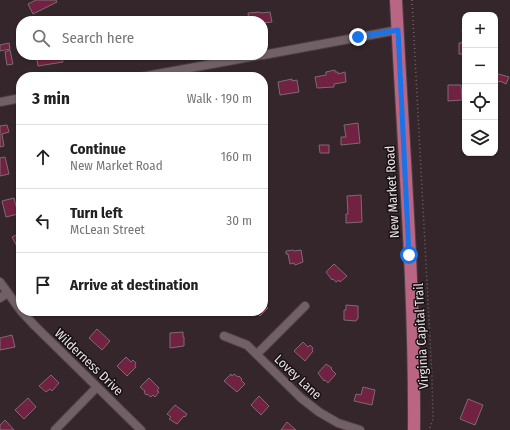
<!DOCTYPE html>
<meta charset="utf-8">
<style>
:root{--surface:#fff;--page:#f6f6f6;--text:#202124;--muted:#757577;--line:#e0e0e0}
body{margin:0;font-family:"Fira Sans Condensed",sans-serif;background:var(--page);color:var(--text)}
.controls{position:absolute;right:12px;top:12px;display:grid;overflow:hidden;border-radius:8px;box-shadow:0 1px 3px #0004}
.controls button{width:36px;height:36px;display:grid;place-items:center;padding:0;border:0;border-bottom:1px solid var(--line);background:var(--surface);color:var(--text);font:20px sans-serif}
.stop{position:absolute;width:12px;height:12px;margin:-9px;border:3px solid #1a73e8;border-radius:50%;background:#fff}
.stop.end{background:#1a73e8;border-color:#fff;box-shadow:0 1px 4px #0008}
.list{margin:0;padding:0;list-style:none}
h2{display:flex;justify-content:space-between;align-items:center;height:52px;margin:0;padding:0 16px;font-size:17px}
h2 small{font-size:13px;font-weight:400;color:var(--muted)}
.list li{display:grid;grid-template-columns:26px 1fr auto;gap:12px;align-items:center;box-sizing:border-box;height:64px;padding:0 16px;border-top:1px solid var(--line)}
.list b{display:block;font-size:15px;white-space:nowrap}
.list p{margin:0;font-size:13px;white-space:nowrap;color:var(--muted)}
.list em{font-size:13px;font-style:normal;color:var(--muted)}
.icon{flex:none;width:22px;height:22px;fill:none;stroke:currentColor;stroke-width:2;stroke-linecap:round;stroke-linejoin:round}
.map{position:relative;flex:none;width:510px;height:430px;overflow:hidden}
.search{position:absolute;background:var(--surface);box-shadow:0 1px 3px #0004;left:16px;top:16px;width:252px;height:44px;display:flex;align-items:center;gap:10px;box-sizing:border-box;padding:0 14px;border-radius:16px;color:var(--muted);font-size:15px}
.panel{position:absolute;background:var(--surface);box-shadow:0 1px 3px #0004;left:16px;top:72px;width:252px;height:244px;border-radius:16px}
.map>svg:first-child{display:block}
</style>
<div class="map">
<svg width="510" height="430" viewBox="0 0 510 430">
<rect width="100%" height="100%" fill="#34262a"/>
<path fill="#712142" stroke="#7c6c71" d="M36,0H56L57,2L33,14L28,4Z
M260,12L261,13L270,12L272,22L263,23V21H249L248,13Z
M462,30H465V62L464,54H459V43H462V41H464Z
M9,43L10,49L0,51V45Z
M10,50L13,64L7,65L5,52Z
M36,55H61L63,62L38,66Z
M335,70V72H338V74L345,72L346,82L334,84V87L317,88L315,77L326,75V72Z
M495,73L509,77L506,84L500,81V82L495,80Z
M292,79V81L297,80L299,92L280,95L278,82Z
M448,85H461L462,100L448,101Z
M358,123L360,143L341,145V137H346L344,125Z
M7,125L9,132L2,134L4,146L0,147V126Z
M319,145H329V153H320Z
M5,157L9,174L0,176V158Z
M361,195L362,222L346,223V214H348L347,196Z
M14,198L18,214L6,217L2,201Z
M21,233V252H20L12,237Z
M293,250L294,251L301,250L303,262L295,265L294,263L290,264L288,254H286V251Z
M334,264L347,276L340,282L339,280L336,282L333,279L332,280L326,272Z
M263,300L267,303L265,305L268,308L260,316L255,311L254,312L253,311H263Z
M346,305L358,306V319H357L356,321L344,320V310H346Z
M97,329L110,341L102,350L89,338Z
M183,332V337H184V346L170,348V333Z
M12,335L15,347L0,350V338Z
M303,342L308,347L310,345L313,348L312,350L313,351L305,361L294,351Z
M126,357L131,362L133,360L136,363L135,365L136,367L127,376L117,366Z
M326,364L332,368L331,369L336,374L328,383L325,380L324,381L318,373Z
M231,374L232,376L234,374L238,377L239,376L242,379L241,380L245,384L237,392L224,381Z
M51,375L59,383L52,391L50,389L46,392L39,386Z
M149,378L159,388L157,391L159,392L155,397L153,395L151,397L147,394L146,395L144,392L145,391L140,387Z
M363,387L375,390L372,405L354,401L356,394L361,395Z
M259,396L269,406L261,415L251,405Z
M28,398L36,407L24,419L15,410Z
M468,399L483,405L475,425L460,419Z
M175,405L187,414L185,417L184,416L177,424L169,419L171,417L167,414Z
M5,420L14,430H0V425Z
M287,422L296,430H281Z"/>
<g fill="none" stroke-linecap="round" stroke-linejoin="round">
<g stroke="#4d4145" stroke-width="10">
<path id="street" d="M263,55L398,30
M141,77L261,55
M0,102L21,98
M0,282L21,311
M0,298L7,293
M21,311L35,326L141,430
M224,336L247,345L301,398L319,412L338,423L360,430
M257,354L305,306
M55,430L97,387"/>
</g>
<g stroke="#4d4145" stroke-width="14">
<path id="primary" d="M396,0C403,143 415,287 414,430"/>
</g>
<path stroke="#73676a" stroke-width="1.5" stroke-dasharray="1 3" stroke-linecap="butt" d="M412,0L432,377L433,419L429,430"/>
<use href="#street" stroke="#716166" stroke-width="8"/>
<use href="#primary" stroke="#bb6585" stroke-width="12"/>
</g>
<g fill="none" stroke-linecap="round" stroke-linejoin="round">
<path stroke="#1a73e8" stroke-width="5" d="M358,37L398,30L409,255"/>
</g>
<g text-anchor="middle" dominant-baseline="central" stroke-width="3" stroke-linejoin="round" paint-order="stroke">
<g font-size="13" fill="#eae1e3" stroke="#171113">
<text transform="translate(392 192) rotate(-93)">New Market Road</text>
<text transform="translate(421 336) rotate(-93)">Virginia Capital Trail</text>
<text transform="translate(89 362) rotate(44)">Wilderness Drive</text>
<text transform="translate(298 377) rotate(43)">Lovey Lane</text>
</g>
</g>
</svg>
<div class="controls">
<button>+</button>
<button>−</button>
<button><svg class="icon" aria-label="locate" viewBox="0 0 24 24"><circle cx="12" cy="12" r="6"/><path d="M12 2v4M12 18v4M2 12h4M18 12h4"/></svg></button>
<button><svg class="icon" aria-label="layers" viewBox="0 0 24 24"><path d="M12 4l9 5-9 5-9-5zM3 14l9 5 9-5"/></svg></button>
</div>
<div class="stop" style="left:409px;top:255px"></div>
<div class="stop end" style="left:358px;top:37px"></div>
<div class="search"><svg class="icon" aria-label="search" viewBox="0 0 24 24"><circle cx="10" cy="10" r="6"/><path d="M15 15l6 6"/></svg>Search here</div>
<section class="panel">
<h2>3 min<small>Walk · 190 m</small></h2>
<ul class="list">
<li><svg class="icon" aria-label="ahead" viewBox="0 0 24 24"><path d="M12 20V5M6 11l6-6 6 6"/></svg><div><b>Continue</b><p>New Market Road</p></div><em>160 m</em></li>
<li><svg class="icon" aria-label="left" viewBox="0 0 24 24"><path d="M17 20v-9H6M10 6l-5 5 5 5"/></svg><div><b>Turn left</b><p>McLean Street</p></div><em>30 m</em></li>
<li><svg class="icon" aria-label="arrive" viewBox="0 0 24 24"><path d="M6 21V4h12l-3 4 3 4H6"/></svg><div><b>Arrive at destination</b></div></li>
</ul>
</section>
</div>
